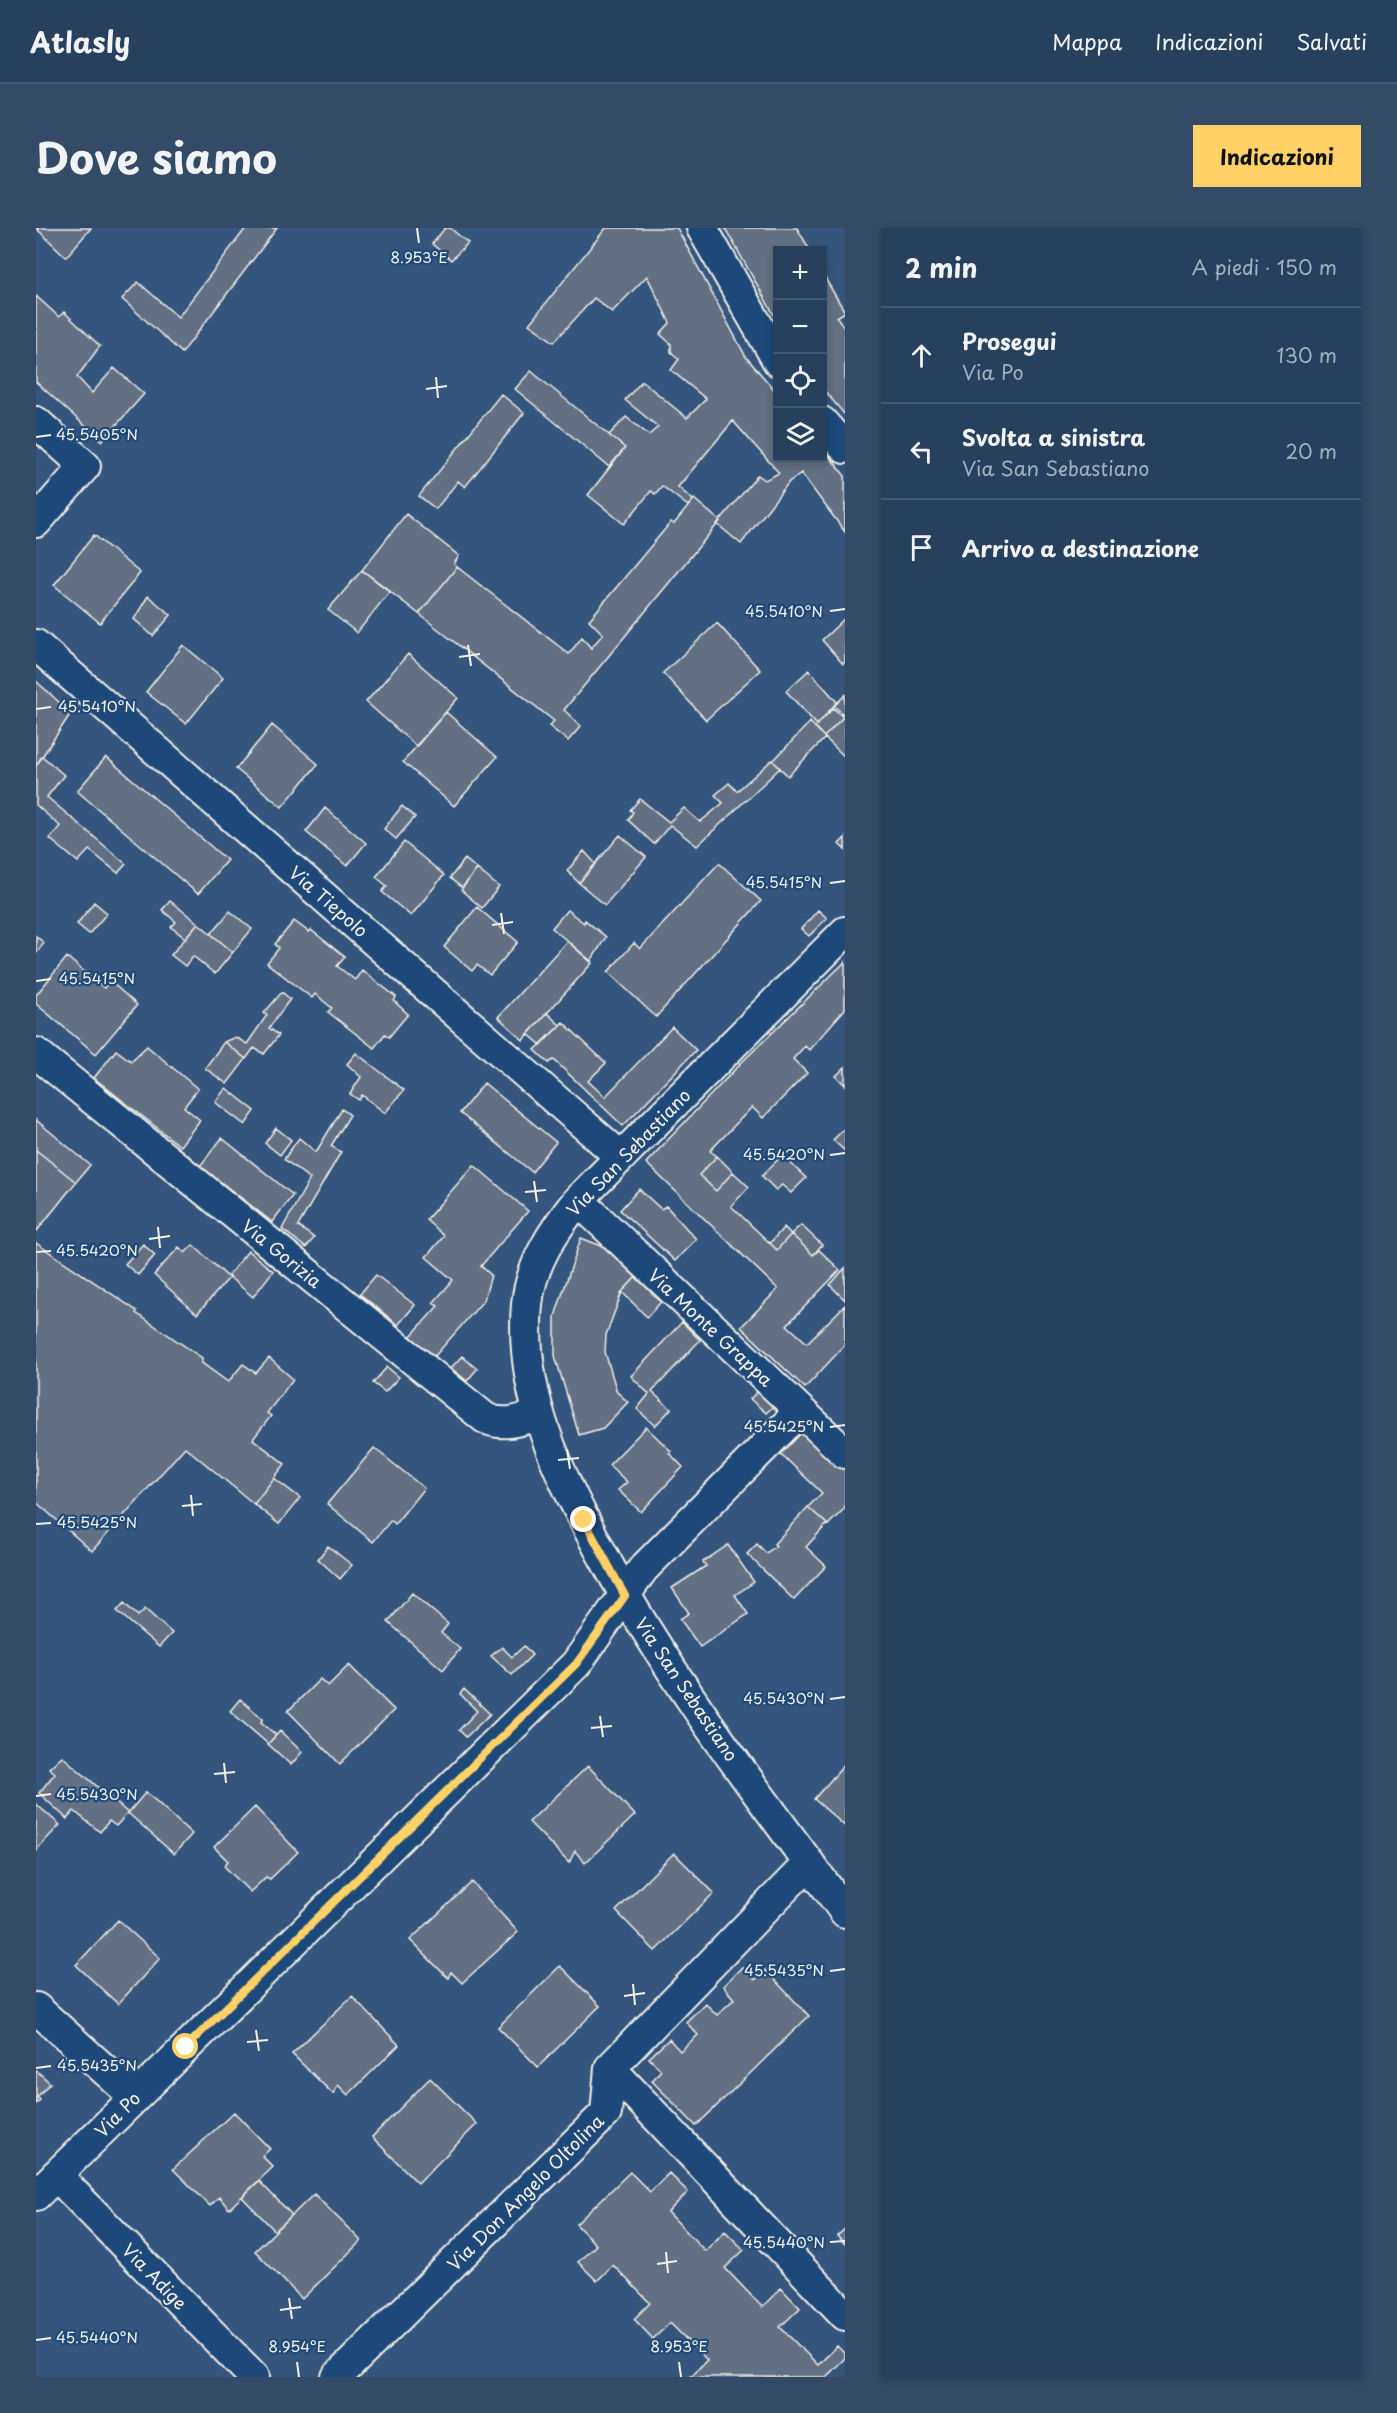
<!DOCTYPE html>
<html lang="it">
<meta charset="utf-8">
<style>
:root{--surface:#27405e;--page:#334b67;--text:#f1f3f6;--muted:#a4afbc;--line:#435973;--accent:#ffd166}
body{margin:0;font-family:"Playpen Sans",sans-serif;background:var(--page);color:var(--text)}
.controls{position:absolute;right:18px;top:18px;display:grid;overflow:hidden;border-radius:0px;box-shadow:0 3px 9px #0003}
.controls button{width:54px;height:54px;display:grid;place-items:center;padding:0;border:0;border-bottom:2px solid var(--line);background:var(--surface);color:var(--text);font:30px sans-serif}
.stop{position:absolute;width:18px;height:18px;margin:-14px;border:4px solid #ffd166;border-radius:50%;background:#fff}
.stop.end{background:#ffd166;border-color:#fff;box-shadow:0 2px 6px #0008}
.list{margin:0;padding:0;list-style:none}
h2{display:flex;justify-content:space-between;align-items:center;height:78px;margin:0;padding:0 24px;font-size:26px}
h2 small{font-size:20px;font-weight:400;color:var(--muted)}
.list li{display:grid;grid-template-columns:39px 1fr auto;gap:18px;align-items:center;box-sizing:border-box;height:96px;padding:0 24px;border-top:2px solid var(--line)}
.list b{display:block;font-size:22px;white-space:nowrap}
.list p{margin:0;font-size:20px;white-space:nowrap;color:var(--muted)}
.list em{font-size:20px;font-style:normal;color:var(--muted)}
.icon{flex:none;width:33px;height:33px;fill:none;stroke:currentColor;stroke-width:2;stroke-linecap:round;stroke-linejoin:round}
.map{position:relative;flex:none;width:809px;height:2149px;overflow:hidden;border-radius:0px}
header{display:flex;align-items:center;gap:36px;box-sizing:border-box;height:84px;padding:0 30px;background:var(--surface);border-bottom:2px solid var(--line)}
header strong{font-size:28px}
nav{display:flex;gap:33px;margin-inline-start:auto;font-size:21px}
.intro{display:flex;align-items:center;justify-content:space-between;box-sizing:border-box;height:144px;padding:0 36px}
h1{margin:0;font-size:42px}
.button{padding:15px 27px;border-radius:0px;background:var(--accent);color:#111;font-size:21px;font-weight:700}
main{display:flex;gap:36px;padding:0 36px}
aside{flex:1;background:var(--surface);border-radius:0px;box-shadow:0 3px 9px #0003}
.map>svg:first-child{display:block}
</style>
<header>
<strong>Atlasly</strong>
<nav><a>Mappa</a><a>Indicazioni</a><a>Salvati</a></nav>
</header>
<div class="intro"><h1>Dove siamo</h1><a class="button">Indicazioni</a></div>
<main>
<div class="map">
<svg width="809" height="2149" viewBox="0 0 809 2149">
<rect width="100%" height="100%" fill="#34557d"/>
<filter id="ink" filterUnits="userSpaceOnUse"><feTurbulence type="fractalNoise" baseFrequency=".0167" numOctaves="2"/><feDisplacementMap in="SourceGraphic" scale="12" xChannelSelector="R" yChannelSelector="G"/><feConvolveMatrix kernelMatrix="1 2 1 2 8 2 1 2 1" color-interpolation-filters="sRGB"/></filter>
<g filter="url(#ink)">
<path fill="#646f83" stroke="#f4f1e8" stroke-width="1.5" d="M0,0H55L30,29Z
M210,0H241L146,125L86,71L102,54L142,89Z
M409,0H414L432,15L415,32L396,16Z
M570,0H641L710,129L742,166V230H786V219L809,248V304L765,245L753,254L705,316L681,296L722,247L729,252L743,245L697,193L642,259L657,272L652,278L626,258L619,266L615,263L588,296L552,267L589,220L573,207L590,189L613,207L622,199L589,172L606,153L651,190L670,171L635,142L643,131L635,124V116L624,106L634,95L611,48L576,84L558,70L518,114L493,96Z
M689,0H761L774,22H742V94Z
M786,45L809,84L801,89L809,101V187L786,160Z
M0,68L23,89L28,84L64,118L41,149L56,165L78,140L108,166L66,213L0,154Z
M495,143L589,220L573,239L479,161Z
M465,166L488,185L429,259L422,253L400,281L383,268Z
M658,271L684,293L528,482L545,498L532,513L513,498L518,493L383,386L421,339L533,426L546,409L555,420L567,406L553,392L635,294L638,296Z
M370,286L423,328L418,336L421,339L383,386L326,342Z
M58,307L104,345L64,395L18,357Z
M326,342L354,363L321,405L292,382Z
M112,368L135,387L117,408L98,391Z
M809,390V434L807,436L786,412Z
M681,395L724,442L670,492L627,445Z
M147,417L187,450L150,496L110,464Z
M372,426L422,470L380,518L330,474Z
M773,442L801,474L781,497L750,463Z
M0,453L35,485L0,538Z
M809,467V488L798,478Z
M797,480L807,489L788,509L779,499Z
M410,484L461,529L418,578L367,534Z
M807,489L809,492V529L789,510L752,548L737,533L774,494L788,509Z
M236,497L282,536L246,579L200,541Z
M6,528L28,547L11,569L90,636L82,645L53,622L42,634L14,611L24,598L0,577V538Z
M70,529L191,632L162,666L41,563Z
M736,532L744,540L661,618L634,597L618,616L592,592L597,584L594,582L604,571L633,594L648,580L664,594L687,575L679,567L693,555L701,563Z
M366,578L379,589L360,611L348,601Z
M289,580L330,615L311,638L270,604Z
M584,607L610,629L569,677L543,655Z
M809,610V622L803,616Z
M368,614L408,647L375,688L346,664L351,658L340,649Z
M548,623L560,636L543,655L531,643Z
M429,631L441,641L426,660L414,650Z
M683,635L725,673L620,789L572,744L598,715L604,721Z
M441,641L463,659L446,680L425,662Z
M134,673L162,695L149,710L135,699L140,694L126,682Z
M58,674L71,685L53,706L41,696Z
M441,679L482,714L454,747L441,737L436,743L408,719Z
M531,682L548,695L549,692L570,709L555,733L516,700Z
M782,682L791,690L773,708L765,701Z
M194,683L216,701L197,724L175,706Z
M258,693L273,704L275,702L309,729L301,738L319,752L326,742L360,769L358,773L372,786L353,809L349,806L338,820L292,784L296,780L279,766L276,770L231,735L243,720L239,716Z
M162,695L197,724L179,746L157,728L149,738L135,727Z
M0,708L8,715L0,725Z
M531,713L556,735L487,812L462,789Z
M31,729L68,760L74,753L101,777L60,826L0,776V767Z
M809,734V781L773,822L769,818L757,831L771,845L727,890L716,879L674,923L681,928L663,947L680,963L697,944L713,959L695,978L741,1022L755,1006L777,1027L783,1022L804,1042L751,1097L771,1115L809,1077V1117L769,1160L705,1099L742,1061L610,935L706,834Z
M246,764L254,771L233,800L243,807L228,826L218,820L210,831L188,814L199,809L211,816L231,787L228,785Z
M511,785L524,797L505,817L492,806Z
M527,794L570,835L552,853L569,869L636,799L660,822L587,898L518,832L513,835L499,822Z
M188,814L210,831L191,856L169,840Z
M111,818L162,861L148,879L164,892L144,918L58,850L80,822L95,833Z
M320,825L368,862L349,885L326,867L323,872L314,866L325,849L311,836Z
M809,839V857L800,848Z
M448,855L520,914L496,944L424,885Z
M190,860L219,883L209,897L179,874Z
M306,881L314,887L295,918L305,924L262,998L278,1010L270,1020L246,1001L274,951L248,931L263,910L280,924Z
M0,892L54,937L40,954L0,922Z
M240,900L255,912L244,927L229,915Z
M809,900V923L797,912Z
M186,910L257,967L236,994L164,938Z
M0,922L40,954L0,1004Z
M746,927L770,950L755,965L746,957L740,962L726,948Z
M681,928L697,944L680,963L663,947Z
M438,937L492,983L445,1038L455,1047L448,1072L398,1129L374,1109L402,1078L397,1075L417,1052L390,1029L408,1008L390,992Z
M603,961L625,981L630,978L660,1011L639,1033L584,982Z
M765,997L786,1017L777,1027L755,1006Z
M748,999L755,1006L741,1022L734,1015Z
M545,1010L568,1019L600,1049L586,1064L570,1107L569,1124L581,1164L592,1174L567,1200L543,1207L519,1128V1088Z
M0,1015L101,1083L100,1085L166,1130V1135L192,1154L207,1136L220,1145L233,1130L257,1151L231,1185L235,1188L217,1211L249,1236L218,1276L149,1219L56,1323L0,1274Z
M107,1016L119,1027L102,1047L89,1036Z
M157,1017L193,1050L161,1086L118,1047L143,1019L149,1025Z
M212,1023L237,1043L217,1069L192,1048Z
M809,1040V1072L794,1057Z
M340,1047L379,1077L362,1097L324,1066Z
M600,1049L625,1074L611,1089L586,1064Z
M646,1094L664,1112L616,1164L635,1181L619,1198L601,1181L613,1166L595,1148Z
M426,1128L441,1141L431,1153L415,1140Z
M351,1139L363,1149L349,1164L337,1155Z
M723,1162L739,1177L730,1185L714,1171Z
M610,1199L635,1223L633,1225L647,1239L605,1284L582,1262L591,1254L573,1237Z
M768,1202L809,1241V1280L792,1297L772,1279L786,1265L745,1226Z
M338,1220L388,1260L359,1296L355,1292L337,1314L291,1276Z
M238,1250L264,1270L243,1296L218,1276Z
M772,1279L791,1296L770,1319L790,1338L758,1372L711,1326L721,1316L730,1325L740,1318L738,1316Z
M692,1317L718,1354L699,1367L712,1386L664,1419L644,1391L653,1385L636,1360L670,1338L667,1334Z
M292,1318L316,1337L304,1351L282,1331Z
M376,1365L412,1396L405,1405L424,1421L407,1442L352,1394Z
M88,1375L102,1388L109,1381L136,1405L123,1419L81,1383Z
M488,1418L496,1427L476,1447L455,1428L466,1419L476,1429Z
M313,1437L358,1482L304,1536L252,1483L284,1451L292,1458Z
M428,1461L454,1486L430,1509L423,1502L441,1483L424,1466Z
M204,1471L227,1491L225,1494L240,1507L232,1516L194,1483Z
M244,1503L266,1524L255,1537L232,1516Z
M26,1528L92,1585L80,1598L73,1593L64,1604L38,1583L31,1591L3,1565L19,1545L13,1540Z
M809,1536V1598L778,1571Z
M552,1538L599,1587L549,1635L539,1623L533,1635L493,1594Z
M110,1564L156,1606L138,1626L92,1585Z
M0,1576L24,1597L0,1622Z
M219,1579L262,1624L234,1651L230,1649L214,1664L188,1638L192,1633L178,1619Z
M638,1625L678,1665L619,1723L580,1683Z
M436,1654L482,1704L426,1755L415,1744L412,1750L374,1712Z
M82,1692L124,1730L82,1776L40,1737Z
M524,1738L564,1778L502,1839L462,1799Z
M706,1739L719,1752L729,1742L773,1788L660,1898L616,1853L625,1842L613,1830L633,1811L644,1823L662,1807L650,1794L669,1775L681,1787L698,1771L687,1758Z
M316,1768L363,1817L312,1867L302,1857L297,1866L256,1826Z
M0,1842L14,1855L1,1869L4,1872L0,1876Z
M394,1850L441,1896L382,1955L336,1909Z
M198,1884L234,1921L226,1928L237,1939L193,1981L183,1969L174,1978L137,1941Z
M594,1944L614,1964L633,1945L652,1964L632,1984L669,2023L689,2003L708,2022L689,2040L726,2079L745,2060L764,2080L744,2099L782,2137L801,2118L809,2126V2130L790,2149H654L671,2132L634,2095L617,2111L598,2091L614,2075L577,2037L561,2053L542,2034L560,2017L540,1996Z
M223,1953L256,1987L239,2003L206,1969Z
M278,1966L325,2013L266,2071L219,2023Z
M809,2001V2016L801,2008Z"/>
<g fill="none" stroke-linecap="round" stroke-linejoin="round">
<g stroke="#f4f1e8" stroke-width="34">
<path id="street" d="M666,0L742,133
M0,194L49,238L0,294
M786,194L809,220
M0,417L585,929
M809,704L542,972C517,1003 495,1036 491,1076C483,1168 523,1246 565,1324C634,1452 723,1567 809,1684
M0,825L449,1190C467,1199 485,1192 503,1187
M542,972L809,1225
M0,1780L99,1869
M574,1840L809,2087
M20,1947L218,2149
M0,1967L540,1436L607,1341L764,1183
M301,2149L570,1885L574,1840L773,1635"/>
</g>
<use href="#street" stroke="#1f4a7a" stroke-width="30"/>
</g>
</g>
<g fill="none" stroke-linecap="round" stroke-linejoin="round" filter="url(#ink)">
<path stroke="#ffd166" stroke-width="8" d="M150,1819L540,1436L589,1368L548,1292"/>
</g>
<path fill="none" stroke="#f4f1e8" stroke-width="2" d="M381,0L383,15M400,149L402,170M390,161L411,158M0,209L15,207M794,383L809,381M432,417L435,438M423,429L444,426M0,481L15,479M794,655L809,653M465,685L468,706M456,697L477,694M0,753L15,751M794,927L809,925M498,953L501,974M489,964L510,962M122,999L124,1020M113,1011L134,1008M0,1024L15,1023M794,1199L809,1197M531,1221L534,1241M522,1232L543,1230M155,1267L157,1288M146,1278L166,1276M0,1296L15,1295M794,1471L809,1469M564,1488L567,1509M555,1500L576,1498M188,1535L190,1555M178,1546L199,1544M0,1568L15,1566M794,1743L809,1741M597,1756L599,1777M588,1768L609,1765M220,1802L223,1823M211,1814L232,1812M0,1840L15,1838M794,2014L809,2013M630,2024L632,2045M621,2036L641,2033M253,2070L256,2091M244,2082L265,2079M0,2112L15,2110M261,2134L263,2149M643,2134L645,2149"/>
<g text-anchor="middle" dominant-baseline="central" stroke-width="4.5" stroke-linejoin="round" paint-order="stroke">
<g font-size="18" fill="#f4f1e8" stroke="#1f4a7a">
<text transform="translate(293 673) rotate(41)">Via Tiepolo</text>
<text transform="translate(592 924) rotate(-46)">Via San Sebastiano</text>
<text transform="translate(246 1025) rotate(39)">Via Gorizia</text>
<text transform="translate(675 1099) rotate(43)">Via Monte Grappa</text>
<text transform="translate(651 1461) rotate(56)">Via San Sebastiano</text>
<text transform="translate(81 1886) rotate(-45)">Via Po</text>
<text transform="translate(489 1964) rotate(-45)">Via Don Angelo Oltolina</text>
<text transform="translate(119 2048) rotate(46)">Via Adige</text>
</g>
</g>
<g font-size="15" text-anchor="middle" fill="#f4f1e8" stroke="#1f4a7a" stroke-width="4.5" stroke-linejoin="round" paint-order="stroke">
<text x="383" y="35">8.953°E</text>
<text x="61" y="212">45.5405°N</text>
<text x="748" y="389">45.5410°N</text>
<text x="61" y="484">45.5410°N</text>
<text x="748" y="660">45.5415°N</text>
<text x="61" y="756">45.5415°N</text>
<text x="748" y="932">45.5420°N</text>
<text x="61" y="1028">45.5420°N</text>
<text x="748" y="1204">45.5425°N</text>
<text x="61" y="1300">45.5425°N</text>
<text x="748" y="1476">45.5430°N</text>
<text x="61" y="1572">45.5430°N</text>
<text x="748" y="1748">45.5435°N</text>
<text x="61" y="1843">45.5435°N</text>
<text x="748" y="2020">45.5440°N</text>
<text x="61" y="2115">45.5440°N</text>
<text x="261" y="2124">8.954°E</text>
<text x="643" y="2124">8.953°E</text>
</g>
</svg>
<div class="controls">
<button>+</button>
<button>−</button>
<button><svg class="icon" aria-label="locate" viewBox="0 0 24 24"><circle cx="12" cy="12" r="6"/><path d="M12 2v4M12 18v4M2 12h4M18 12h4"/></svg></button>
<button><svg class="icon" aria-label="layers" viewBox="0 0 24 24"><path d="M12 4l9 5-9 5-9-5zM3 14l9 5 9-5"/></svg></button>
</div>
<div class="stop" style="left:150px;top:1819px"></div>
<div class="stop end" style="left:548px;top:1292px"></div>
</div>
<aside>
<h2>2 min<small>A piedi · 150 m</small></h2>
<ul class="list">
<li><svg class="icon" aria-label="ahead" viewBox="0 0 24 24"><path d="M12 20V5M6 11l6-6 6 6"/></svg><div><b>Prosegui</b><p>Via Po</p></div><em>130 m</em></li>
<li><svg class="icon" aria-label="left" viewBox="0 0 24 24"><path d="M17 20v-9H6M10 6l-5 5 5 5"/></svg><div><b>Svolta a sinistra</b><p>Via San Sebastiano</p></div><em>20 m</em></li>
<li><svg class="icon" aria-label="arrive" viewBox="0 0 24 24"><path d="M6 21V4h12l-3 4 3 4H6"/></svg><div><b>Arrivo a destinazione</b></div></li>
</ul>
</aside>
</main>
